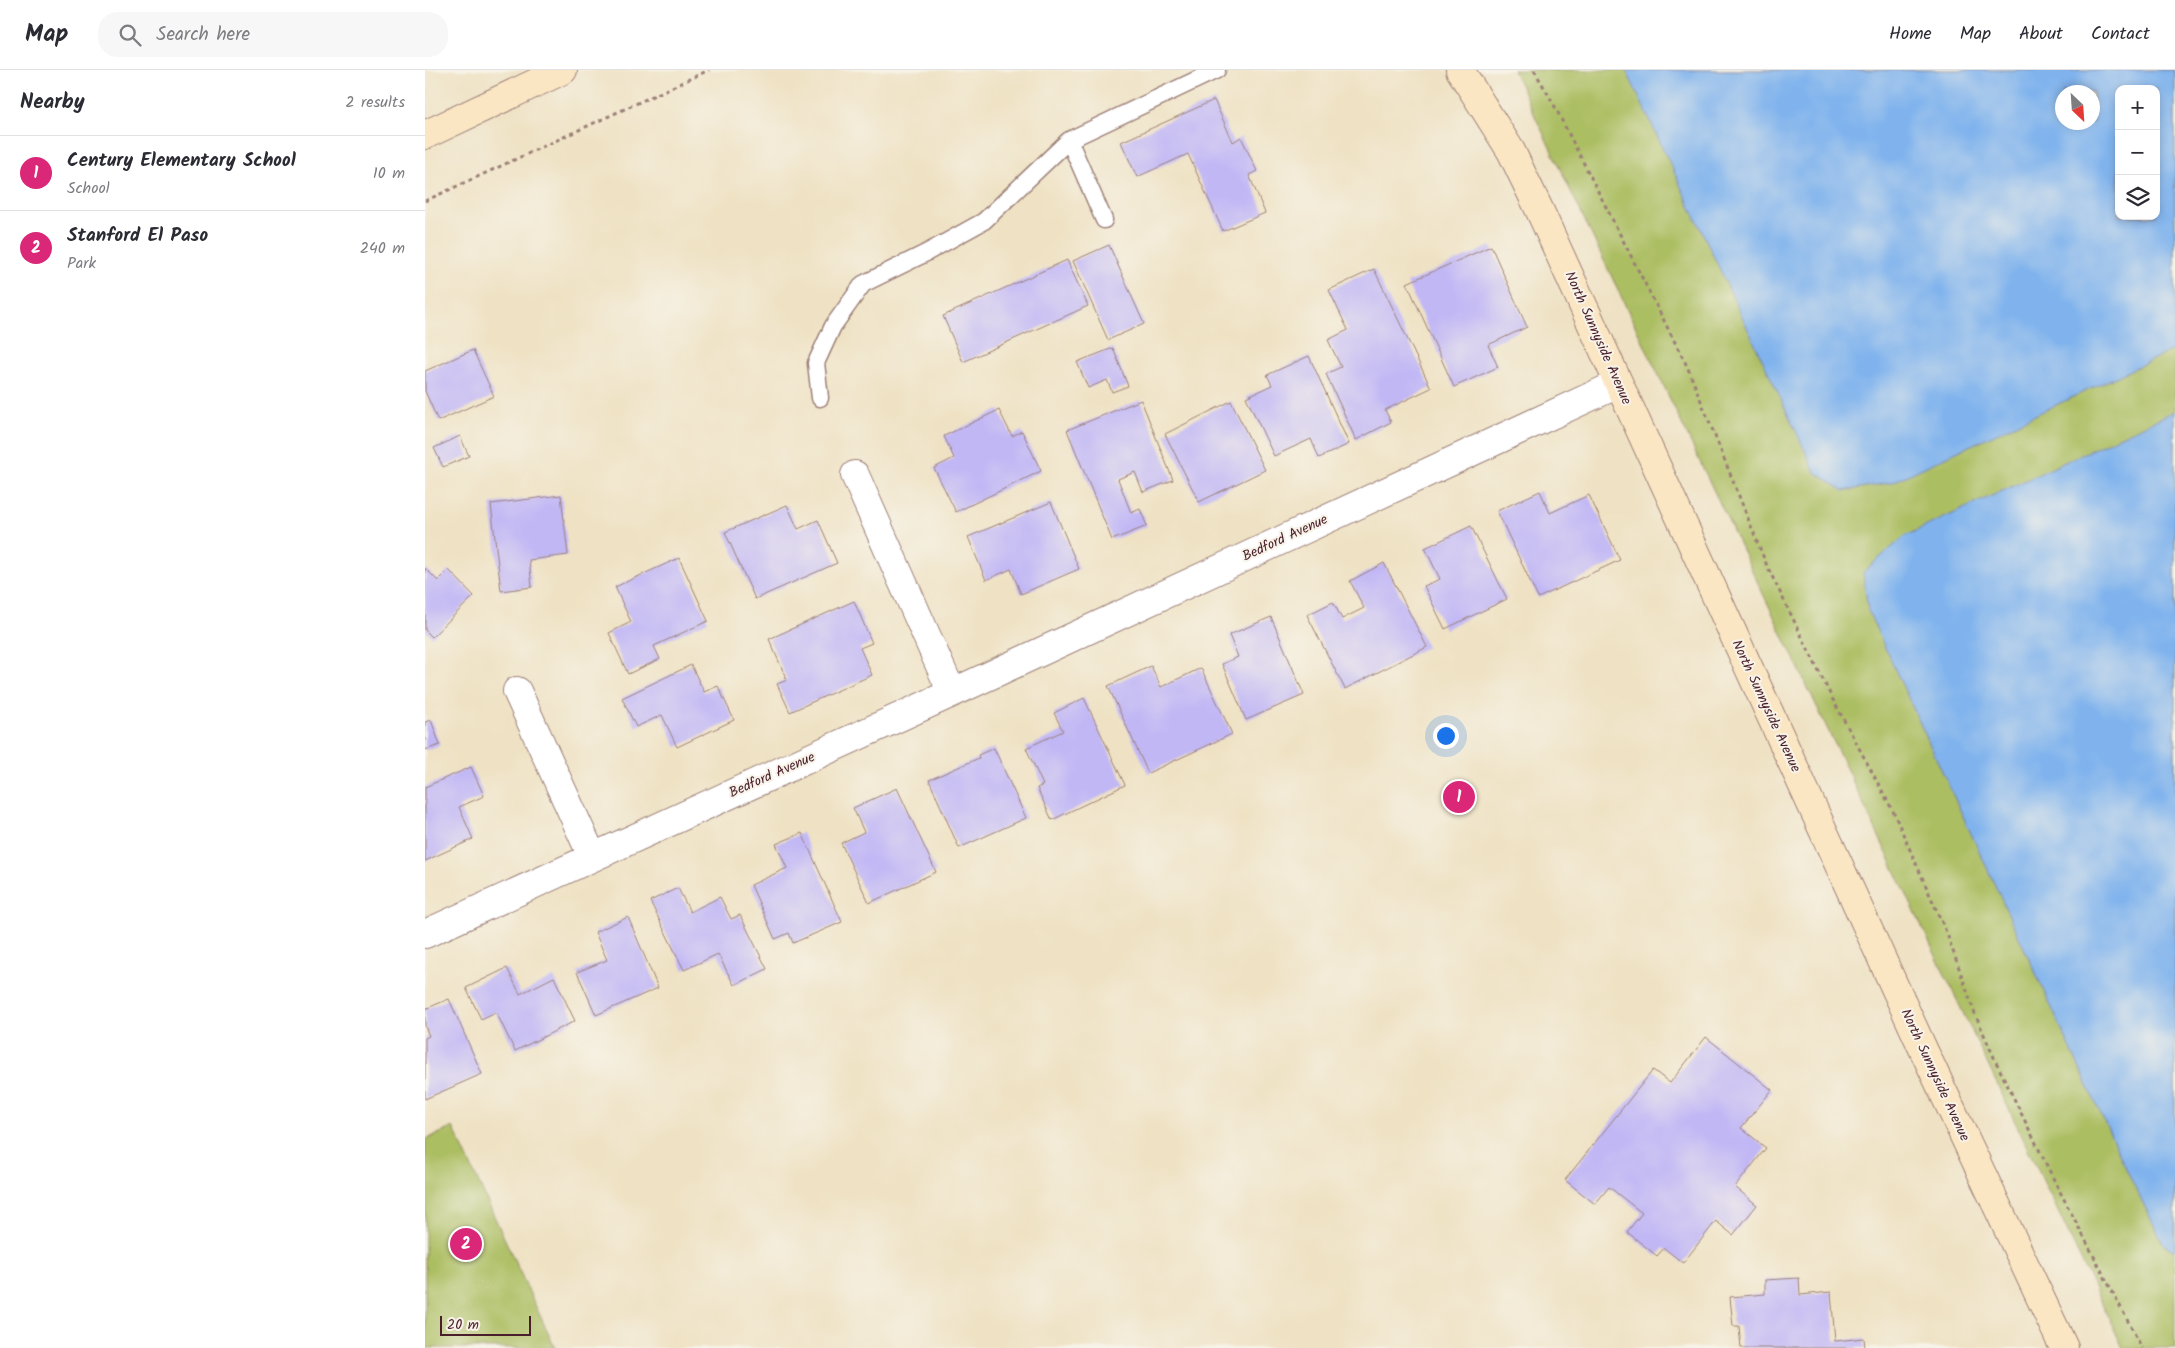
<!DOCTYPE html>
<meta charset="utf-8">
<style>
:root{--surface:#fff;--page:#f7f7f7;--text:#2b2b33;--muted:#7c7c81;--line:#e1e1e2;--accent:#db2777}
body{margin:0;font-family:Kalam,sans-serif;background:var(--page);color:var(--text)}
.controls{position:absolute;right:15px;top:15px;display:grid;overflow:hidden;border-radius:10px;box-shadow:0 2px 8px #0003}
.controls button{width:45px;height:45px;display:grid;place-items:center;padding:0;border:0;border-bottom:1px solid var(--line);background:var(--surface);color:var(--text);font:25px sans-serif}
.compass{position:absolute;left:1630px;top:15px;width:45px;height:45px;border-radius:50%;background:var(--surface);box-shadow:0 2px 8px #0003;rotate:155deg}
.scale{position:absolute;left:15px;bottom:12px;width:91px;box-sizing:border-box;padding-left:5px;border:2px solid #4a1f2b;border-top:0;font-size:14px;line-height:18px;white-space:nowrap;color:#4a1f2b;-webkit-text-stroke:4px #f7f3e8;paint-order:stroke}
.you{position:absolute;left:1020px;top:665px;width:18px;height:18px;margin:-12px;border:4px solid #fff;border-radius:50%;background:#1a73e8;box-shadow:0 0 0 8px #1a73e833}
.badge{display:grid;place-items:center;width:32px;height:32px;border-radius:50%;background:var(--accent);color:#fff;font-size:16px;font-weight:700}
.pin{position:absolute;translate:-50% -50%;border:2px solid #fff;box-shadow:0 1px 5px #0006}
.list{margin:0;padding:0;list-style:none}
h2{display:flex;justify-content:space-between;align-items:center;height:65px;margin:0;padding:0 20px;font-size:21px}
h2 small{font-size:16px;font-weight:400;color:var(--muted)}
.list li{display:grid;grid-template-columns:32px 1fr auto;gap:15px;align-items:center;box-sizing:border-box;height:75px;padding:0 20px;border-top:1px solid var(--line)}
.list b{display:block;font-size:19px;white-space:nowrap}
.list p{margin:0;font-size:16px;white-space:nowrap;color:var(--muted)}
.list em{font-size:16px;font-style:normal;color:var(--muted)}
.icon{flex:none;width:28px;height:28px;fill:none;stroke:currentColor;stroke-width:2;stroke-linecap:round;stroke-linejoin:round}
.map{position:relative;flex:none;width:1750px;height:1278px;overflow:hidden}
header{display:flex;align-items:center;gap:30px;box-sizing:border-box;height:70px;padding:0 25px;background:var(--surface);border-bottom:1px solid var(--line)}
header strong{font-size:24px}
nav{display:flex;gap:28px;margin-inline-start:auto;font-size:18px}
.search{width:350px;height:45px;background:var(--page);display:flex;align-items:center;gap:12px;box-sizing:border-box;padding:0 18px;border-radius:20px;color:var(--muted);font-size:19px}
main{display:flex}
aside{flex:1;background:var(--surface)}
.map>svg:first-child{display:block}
</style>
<header>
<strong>Map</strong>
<div class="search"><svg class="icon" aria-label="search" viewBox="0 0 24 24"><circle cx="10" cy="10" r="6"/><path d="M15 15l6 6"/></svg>Search here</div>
<nav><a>Home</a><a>Map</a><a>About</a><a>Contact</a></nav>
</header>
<main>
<aside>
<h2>Nearby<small>2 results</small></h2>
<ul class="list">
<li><span class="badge">1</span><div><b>Century Elementary School</b><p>School</p></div><em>10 m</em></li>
<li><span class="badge">2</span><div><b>Stanford El Paso</b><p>Park</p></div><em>240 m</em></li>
</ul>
</aside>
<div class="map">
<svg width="1750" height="1278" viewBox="0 0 1750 1278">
<rect width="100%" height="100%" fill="#f7f3e8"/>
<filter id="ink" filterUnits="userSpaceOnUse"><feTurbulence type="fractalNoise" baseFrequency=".02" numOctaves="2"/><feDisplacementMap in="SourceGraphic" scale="10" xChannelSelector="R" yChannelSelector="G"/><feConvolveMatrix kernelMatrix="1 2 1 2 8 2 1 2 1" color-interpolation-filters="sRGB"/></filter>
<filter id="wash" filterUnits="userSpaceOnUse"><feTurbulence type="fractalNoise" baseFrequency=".0096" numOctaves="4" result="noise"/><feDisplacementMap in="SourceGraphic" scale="20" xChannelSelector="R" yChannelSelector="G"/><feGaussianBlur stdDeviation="1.12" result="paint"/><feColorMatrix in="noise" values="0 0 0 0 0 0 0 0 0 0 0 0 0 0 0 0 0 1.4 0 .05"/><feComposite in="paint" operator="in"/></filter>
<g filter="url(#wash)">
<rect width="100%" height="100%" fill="#efe2c4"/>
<path fill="#acbe62" stroke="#7b6e46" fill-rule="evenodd" d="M1088,0H1750V1278H1698ZM1694,19H1731V146H1694ZM1638,22H1668V52H1638Z
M28,1057L130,1278H0V1070Z"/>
<path fill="#80b3ed" stroke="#65698c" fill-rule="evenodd" d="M1201,0H1750V279L1468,412L1419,421L1390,402ZM1694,19H1731V146H1694ZM1638,22H1668V52H1638Z
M1750,341V1181L1739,1175L1705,1107L1443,541L1438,502L1480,466Z"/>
<g id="blocks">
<path fill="#c1b7f5" d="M789,30L808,72L816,67L832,101L824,105L840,143L798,161L763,84L712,107L696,72Z
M684,175L719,254L683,270L648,191Z
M1066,176L1102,257L1063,275L1073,297L1029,317L982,213Z
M642,190L663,236L538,292L518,246Z
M949,199L1006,318L960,340L966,352L931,370L901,304L916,297L903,270L923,260L904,220Z
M688,278L703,316L687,322L682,310L663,318L652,292Z
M48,280L69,326L13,351L0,321V301Z
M884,286L924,374L894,388L886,369L849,386L821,327L847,315L842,305Z
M716,330L748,410L718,422L710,402L693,409L706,443L715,439L722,456L687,470L642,360Z
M806,331L840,400L774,432L740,364Z
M574,340L587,366L597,361L616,401L531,442L509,398L529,388L519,366Z
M35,366L44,386L18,397L9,378Z
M1115,421L1125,443L1164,425L1195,490L1113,528L1072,441Z
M136,425L143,485L104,490L107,517L76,521L66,434Z
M626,432L654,499L596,524L586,499L561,510L543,467Z
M362,435L373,459L393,450L412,493L330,529L300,462Z
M1046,456L1082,529L1020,559L999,516L1015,509L1000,478Z
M254,488L283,551L229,576L235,589L203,604L184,563L206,552L190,517Z
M959,493L1002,577L920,619L882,545L908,532L917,549L939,538L925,511Z
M0,498L13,511L24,500L49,526L7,567L0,560Z
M429,531L447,573L435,578L447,605L365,642L352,614L362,610L344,569Z
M846,547L879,625L821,650L797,594L813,587L804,565Z
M266,595L279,622L293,616L309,650L252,677L237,645L211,657L197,628Z
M726,596L736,617L776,598L807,664L723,703L683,616Z
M659,628L700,715L627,750L612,718L618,715L601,678L638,661L629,643Z
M6,650L15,675L0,680V652Z
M569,678L601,748L534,778L504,710L554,688L553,685Z
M46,697L59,726L34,737L48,769L0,791V717Z
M472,718L511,802L444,833L416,773L439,762L428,738Z
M377,763L417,852L368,873L364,863L350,869L326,815L362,798L351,774Z
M253,818L265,842L295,827L306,849L315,845L342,899L309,915L293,884L259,900L225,831Z
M203,847L233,918L171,945L152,902L182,890L170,862Z
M82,898L95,924L129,907L150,951L90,981L71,942L56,949L41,918Z
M24,929L57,1004L0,1029V968L4,966L0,956V939Z
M1281,967L1347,1020L1316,1058L1341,1078L1310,1117L1332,1135L1308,1165L1291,1151L1258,1193L1239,1178L1232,1186L1202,1162L1217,1143L1184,1117L1170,1134L1140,1110L1228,1000L1245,1013Z
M1374,1208L1375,1225L1406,1222L1410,1271L1439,1268L1440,1278H1316L1314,1256H1308L1305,1227L1340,1224V1210Z"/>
</g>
</g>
<g filter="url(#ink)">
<use href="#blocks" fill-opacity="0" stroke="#9c8078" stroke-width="1"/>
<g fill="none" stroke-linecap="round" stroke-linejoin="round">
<g stroke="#9c8078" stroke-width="19">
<path id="lane" d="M679,150L644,70L792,0
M395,328L391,293L408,256L438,214L501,183L559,151L644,70"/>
</g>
<g stroke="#9c8078" stroke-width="30">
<path id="street" d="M430,405L527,623
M92,621L167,786
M0,864L527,623L1193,314"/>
</g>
<g stroke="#9c8078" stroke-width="30">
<path id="secondary" d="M1035,0L1086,81L1114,139L1499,981L1639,1278
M0,65L138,0"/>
</g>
<path stroke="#9c8078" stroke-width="3" stroke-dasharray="4 4" stroke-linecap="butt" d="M1109,0L1127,31L1262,296L1342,496L1407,628L1468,741L1522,864L1550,944L1571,992L1632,1116L1717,1278
M0,131L284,0"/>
<use href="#lane" stroke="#fff" stroke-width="16"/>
<use href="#street" stroke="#fff" stroke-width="28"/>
<use href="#secondary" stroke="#fbe6c4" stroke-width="28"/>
</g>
</g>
<g text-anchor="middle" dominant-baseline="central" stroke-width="4" stroke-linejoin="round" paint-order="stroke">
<g font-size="14" fill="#4a1f2b" stroke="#f7f3e8">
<text transform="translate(1173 268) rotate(66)">North Sunnyside Avenue</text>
<text transform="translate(860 468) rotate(-25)">Bedford Avenue</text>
<text transform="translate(1341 636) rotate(65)">North Sunnyside Avenue</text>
<text transform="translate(347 705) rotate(-24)">Bedford Avenue</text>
<text transform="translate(1510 1005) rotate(65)">North Sunnyside Avenue</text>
</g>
</g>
</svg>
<div class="controls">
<button>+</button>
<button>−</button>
<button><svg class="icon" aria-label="layers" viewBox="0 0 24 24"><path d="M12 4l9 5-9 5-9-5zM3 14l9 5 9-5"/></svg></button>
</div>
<svg class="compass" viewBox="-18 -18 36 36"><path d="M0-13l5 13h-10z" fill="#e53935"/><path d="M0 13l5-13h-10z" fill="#7c7c81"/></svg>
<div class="scale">20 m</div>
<div class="you"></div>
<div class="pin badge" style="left:1034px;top:727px">1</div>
<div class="pin badge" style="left:41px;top:1174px">2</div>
</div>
</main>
